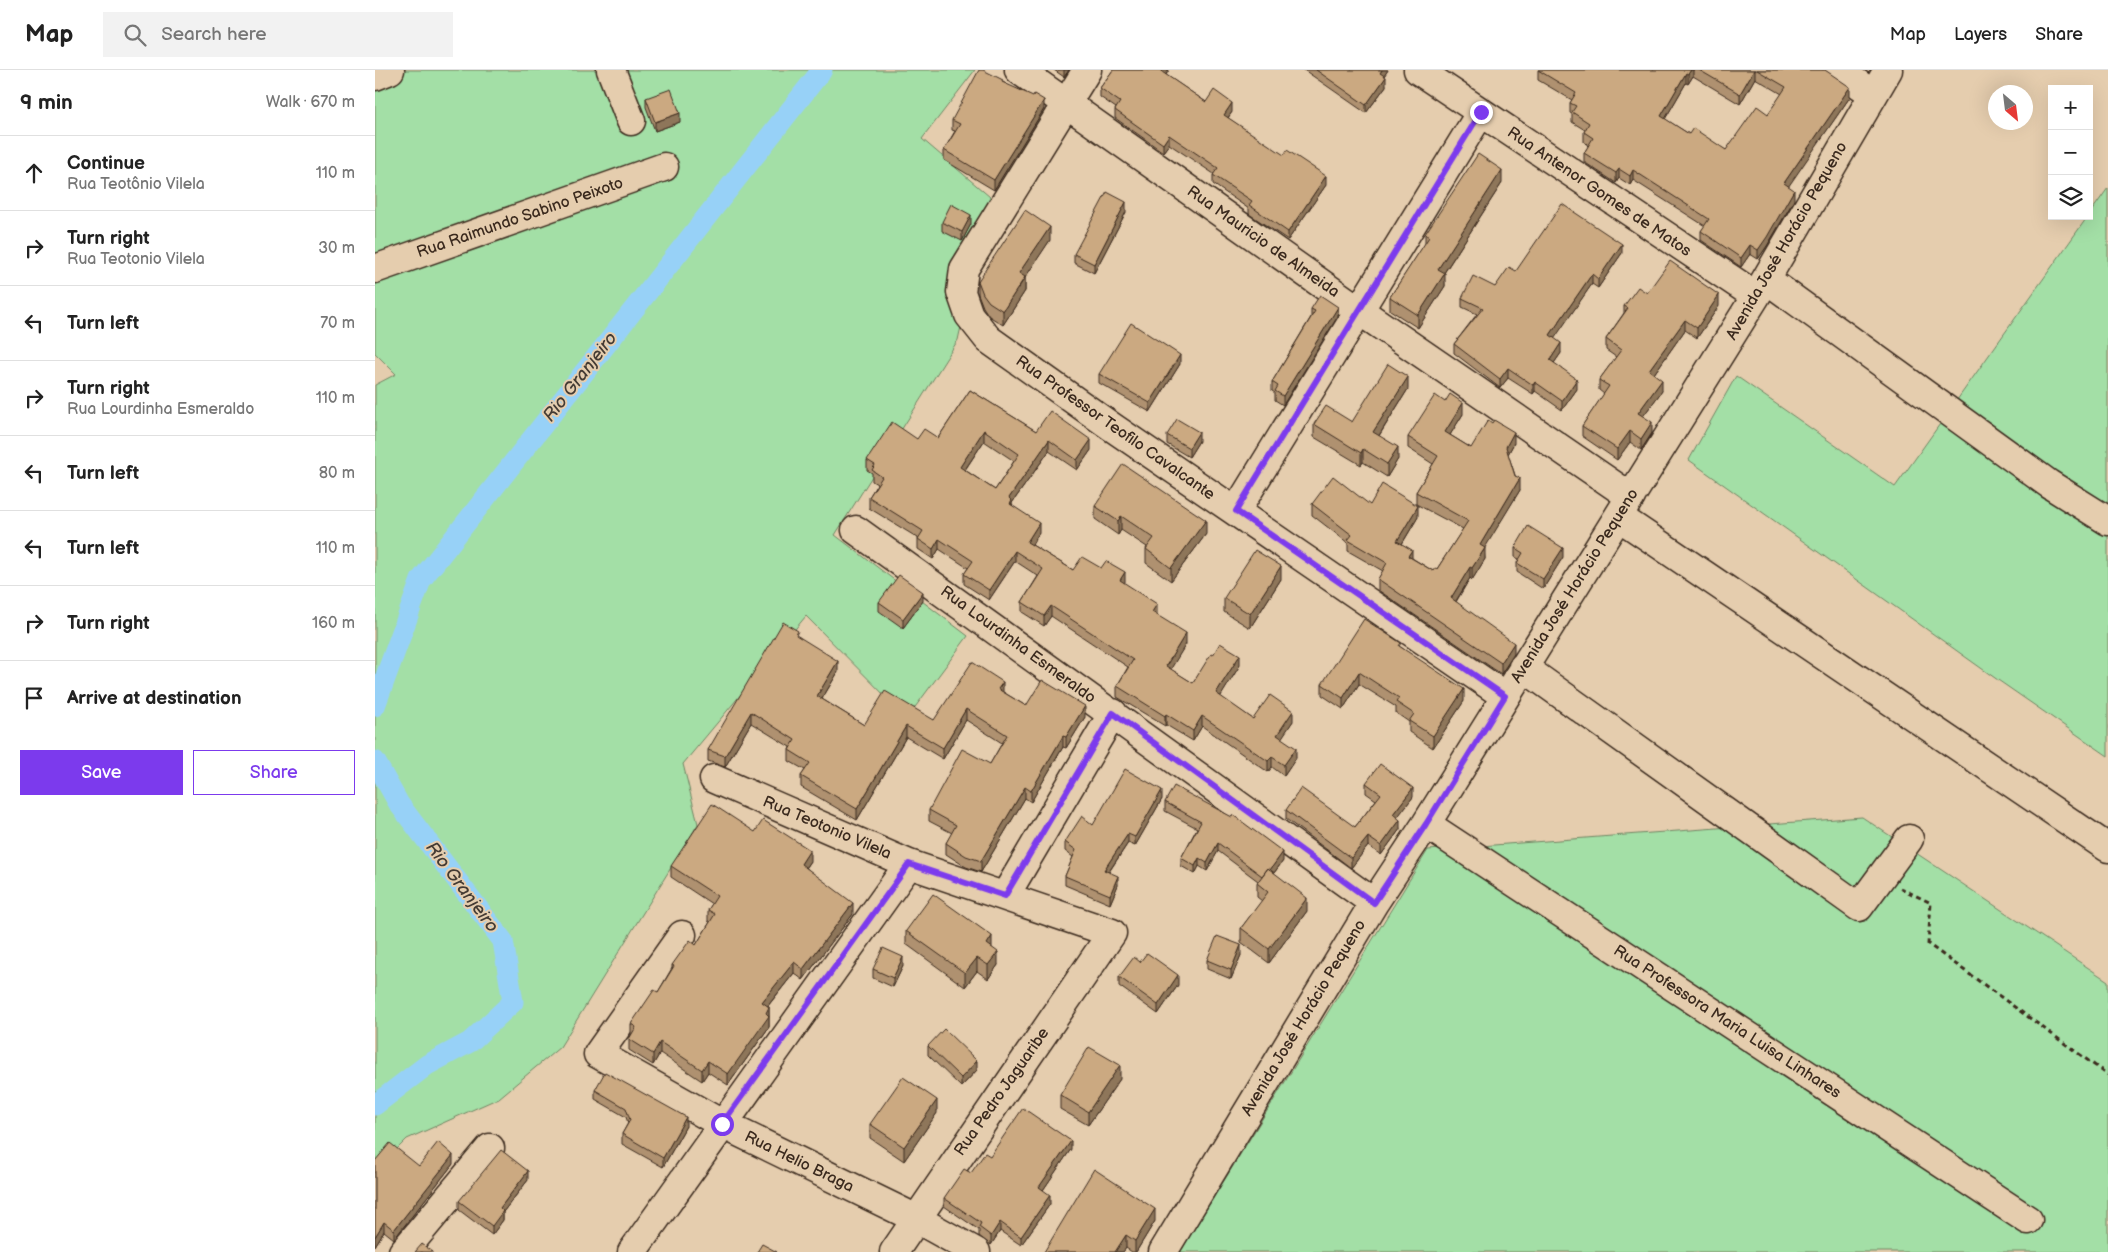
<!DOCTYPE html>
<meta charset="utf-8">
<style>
:root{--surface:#fff;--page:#f2f2f2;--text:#222;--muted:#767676;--line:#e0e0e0;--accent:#7c3aed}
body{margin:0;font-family:"Balsamiq Sans",sans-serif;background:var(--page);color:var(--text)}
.controls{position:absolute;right:15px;top:15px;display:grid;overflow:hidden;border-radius:0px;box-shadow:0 5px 20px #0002}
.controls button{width:45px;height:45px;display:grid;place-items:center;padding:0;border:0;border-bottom:1px solid var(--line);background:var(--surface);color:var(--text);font:25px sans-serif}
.compass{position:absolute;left:1613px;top:15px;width:45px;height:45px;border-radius:50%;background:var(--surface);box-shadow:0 5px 20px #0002;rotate:152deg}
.stop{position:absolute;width:15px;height:15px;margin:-11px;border:4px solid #7c3aed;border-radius:50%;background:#fff}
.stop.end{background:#7c3aed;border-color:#fff;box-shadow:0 1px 5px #0008}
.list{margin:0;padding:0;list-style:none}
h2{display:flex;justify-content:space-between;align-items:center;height:65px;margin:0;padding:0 20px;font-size:21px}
h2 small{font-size:16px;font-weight:400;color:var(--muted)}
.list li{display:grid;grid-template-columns:32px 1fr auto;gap:15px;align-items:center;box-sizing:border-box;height:75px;padding:0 20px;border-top:1px solid var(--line)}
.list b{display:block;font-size:19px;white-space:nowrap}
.list p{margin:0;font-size:16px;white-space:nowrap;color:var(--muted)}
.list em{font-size:16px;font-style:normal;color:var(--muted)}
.actions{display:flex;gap:10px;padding:15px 20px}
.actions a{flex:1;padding:11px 0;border:1px solid var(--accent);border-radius:0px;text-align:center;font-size:18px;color:var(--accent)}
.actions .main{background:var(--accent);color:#fff}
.icon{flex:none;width:28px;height:28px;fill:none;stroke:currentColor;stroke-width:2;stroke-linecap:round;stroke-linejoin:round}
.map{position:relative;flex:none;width:1733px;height:1182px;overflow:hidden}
header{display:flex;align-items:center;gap:30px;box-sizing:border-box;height:70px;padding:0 25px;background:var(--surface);border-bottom:1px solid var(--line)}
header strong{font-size:24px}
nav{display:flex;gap:28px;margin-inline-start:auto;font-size:18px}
.search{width:350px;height:45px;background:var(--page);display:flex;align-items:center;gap:12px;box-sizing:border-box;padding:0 18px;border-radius:0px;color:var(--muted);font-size:19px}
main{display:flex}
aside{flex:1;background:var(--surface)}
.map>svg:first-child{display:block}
</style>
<header>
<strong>Map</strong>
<div class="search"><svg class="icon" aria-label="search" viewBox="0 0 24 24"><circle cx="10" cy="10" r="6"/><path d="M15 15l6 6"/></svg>Search here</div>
<nav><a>Map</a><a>Layers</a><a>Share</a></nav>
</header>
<main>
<aside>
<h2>9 min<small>Walk · 670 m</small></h2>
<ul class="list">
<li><svg class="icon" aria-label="ahead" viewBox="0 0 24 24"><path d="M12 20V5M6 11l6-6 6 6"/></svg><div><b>Continue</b><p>Rua Teotônio Vilela</p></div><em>110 m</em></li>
<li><svg class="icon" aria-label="right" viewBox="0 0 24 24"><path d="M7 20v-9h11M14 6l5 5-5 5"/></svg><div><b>Turn right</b><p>Rua Teotonio Vilela</p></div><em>30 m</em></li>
<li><svg class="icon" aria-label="left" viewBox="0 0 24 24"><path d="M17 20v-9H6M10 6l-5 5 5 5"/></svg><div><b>Turn left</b></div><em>70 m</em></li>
<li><svg class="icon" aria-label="right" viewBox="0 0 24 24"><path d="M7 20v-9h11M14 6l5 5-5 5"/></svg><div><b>Turn right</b><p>Rua Lourdinha Esmeraldo</p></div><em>110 m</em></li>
<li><svg class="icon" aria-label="left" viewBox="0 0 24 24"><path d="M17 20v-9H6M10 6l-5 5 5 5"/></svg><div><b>Turn left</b></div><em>80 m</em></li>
<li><svg class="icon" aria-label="left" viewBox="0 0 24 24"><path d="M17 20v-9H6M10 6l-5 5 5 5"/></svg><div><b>Turn left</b></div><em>110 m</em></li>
<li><svg class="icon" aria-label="right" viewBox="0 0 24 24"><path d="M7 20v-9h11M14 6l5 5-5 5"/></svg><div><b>Turn right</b></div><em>160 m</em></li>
<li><svg class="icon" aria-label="arrive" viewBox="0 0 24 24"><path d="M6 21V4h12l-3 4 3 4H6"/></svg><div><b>Arrive at destination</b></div></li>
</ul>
<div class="actions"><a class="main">Save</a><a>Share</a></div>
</aside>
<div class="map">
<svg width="1733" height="1182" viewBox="0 0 1733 1182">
<rect width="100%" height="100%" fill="#e5cdae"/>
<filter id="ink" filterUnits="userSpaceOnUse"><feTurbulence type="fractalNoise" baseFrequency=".02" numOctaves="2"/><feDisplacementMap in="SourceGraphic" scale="10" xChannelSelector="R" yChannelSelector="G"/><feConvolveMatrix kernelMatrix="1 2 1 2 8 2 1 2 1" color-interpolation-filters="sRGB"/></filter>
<g filter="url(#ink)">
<path fill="#a3dfa6" stroke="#6f8462" d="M0,0H600L547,69L615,127L583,270L460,465L593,566L532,648L431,546L308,694L323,754L185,977L124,1028L32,1069L0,1101V315L21,304L0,283Z
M1733,118V686L1620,608L1314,390L1361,306L1520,417Z
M1487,747L1733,911V1182H805L1053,780Z"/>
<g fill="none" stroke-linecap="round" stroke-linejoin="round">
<path stroke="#97d1f7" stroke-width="21" d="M0,636L46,510L447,0
M0,691L24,734L128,871L138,932L95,972L52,995L0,1035"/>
<g stroke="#3b2a1e" stroke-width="31">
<path id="minor" d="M236,0L256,51
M644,0L985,241L1256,427
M712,0L589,199L586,222L594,245L613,269L737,357L1130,626
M1043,0L1381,226
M1463,0L1498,24
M0,6L15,0
M0,199L289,97
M1391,209L1674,414L1733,451
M861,441L1106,42
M1244,447L1733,778
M481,460L999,833
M1148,597L1484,837L1534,769
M339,709L534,794L737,863L519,1182
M1051,754L1653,1150
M630,826L738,643
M307,865L223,984L347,1054L540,1148L601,1182
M28,1182L115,1078
M257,1182L534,794
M788,1182L999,833L1051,754L1381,226L1513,0"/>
</g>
<path stroke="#3b2a1e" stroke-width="3" stroke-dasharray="5 4" stroke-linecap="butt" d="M1525,818L1556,833L1553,874L1733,1005"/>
<use href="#minor" stroke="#e5cdae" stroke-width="28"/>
</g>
<path fill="#af916f" stroke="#3b2a1e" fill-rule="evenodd" d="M679,0H694L689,7Z
M738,0H794L791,5L831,32L857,42L853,48L951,115L913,170L874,144V139L838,114V105L839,104L794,74L788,82L740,48V40L741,38L725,27V18Z
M929,0H1013L1009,6L1011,16L991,43Z
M1163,0H1450L1475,27L1413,116L1419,130L1392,176L1383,189L1375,184L1366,197L1326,170V161L1330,156L1258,110L1255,115L1244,108L1241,113L1209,92V83L1214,75L1209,72V62L1210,60L1197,52V44L1195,43V33L1197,30L1163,10ZM1318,6L1365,34L1380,8L1407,24L1393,44L1351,80L1314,64L1290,49L1311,13L1313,14Z
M628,12L669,39L619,120L569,90V80L580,61L577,60V50Z
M271,28L305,52L280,61L271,37Z
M1127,113L1069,203L1070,216L1043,258L1015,240V227L1050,174V164Z
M751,142L719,203L699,193V184Z
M567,152L596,154L587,171L567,161Z
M675,170L650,207V221L628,255L614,246L608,237L603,224V211Z
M1247,183L1223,218L1217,214L1179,268L1186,283L1179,293L1202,319L1187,340L1160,321L1158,324L1133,308L1125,318L1079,283V274L1102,244L1087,237V228L1120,217L1141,201Z
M1272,223L1344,236L1322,268L1310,260L1279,304L1287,321L1268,346L1277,363L1266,380L1255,372L1242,390L1207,366V356L1229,324L1224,320V310L1241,287L1231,280V269L1249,243V236Z
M936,239L963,246L908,335L900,330V323L897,321V312L936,247Z
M805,294L775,342L724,313V304Z
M1033,319L1004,366L1023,389L1012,407L988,392L986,395L939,367V354L977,352Z
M595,320L661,361L716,380L702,400L674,381L637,433V435L664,463L657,475L698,500L750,513H749L782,544V545L811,574L795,599L818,613L838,585L865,595L845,627L878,649L918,651L906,668L921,688L909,706L897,697L893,702L827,656L818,671L791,655L790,656L742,627V616L753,597L676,546L669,556L647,542V532L663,506L640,491L614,530L589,514V504L593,498L564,479L558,489L543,479V468L494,438V427L502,414L497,411V403L492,400V390L542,369L563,368ZM609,371L639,391L620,420L590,400Z
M1088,344L1075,365L1096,378L1139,373L1133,384L1145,420L1109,478L1110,489L1097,510L1095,508L1081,532L1139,584L1126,604L1003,520V509L1008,501L973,481V473L937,445V434L995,435L1043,447L1027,474L1037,488L1058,501L1062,499L1088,459L1041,434V422L1058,394L1033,378V367Z
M792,365L824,371L814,387L792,374Z
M720,436L831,464L796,511L771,493V479L772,477L746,460L743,465L720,449Z
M1140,478L1188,487L1168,519L1142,502V493L1144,489L1140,487Z
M906,509L875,558L849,542V528Z
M548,531L528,558L504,541V532Z
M423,566L463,602L447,629L489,655L559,650L628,622L651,636L710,647L691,678L688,677L656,732L650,728L606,802L591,797L571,784V773L577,763L554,751V740L615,694L627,673L591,650L568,689L531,667L482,750L426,717V706L430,700L414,691V680L415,677L376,653L350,697L333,691V680Z
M1026,577L1089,631L1058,678L1034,662V652L1021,643V637L984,614L968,639L947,625V614Z
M991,713L1038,727L1022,747L1025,759L1006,785L993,776L976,798L911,749V740L980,757L1001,730L991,723Z
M787,729L760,776L753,773L734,802L743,815L735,834L690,815V806L698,787L690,781V772L718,755Z
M790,732L908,791L899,803L932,841L894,893L866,872V858L887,831L882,827V813L883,811L843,781L832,801L824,796L820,804L806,796V788L822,758L790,741Z
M380,762L435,791L431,797L478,844L428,910L419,903L393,936L394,937V957L353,1015L333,1002L327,1011L285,983L278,995L254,980V969L256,965V954L283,922L297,898V895L321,875L335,852L333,851V840L337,834L296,807V796Z
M531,861L617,878L623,895L613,909L602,901L590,917L531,874Z
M866,885L856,909L832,899V890Z
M765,892L803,915L783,944L744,916V907Z
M528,896L518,917L498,908V899Z
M553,976L602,1000L586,1017L553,985Z
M745,1009L713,1055L685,1039V1025Z
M220,1020L311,1056L288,1097L247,1074V1064L253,1053L251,1047L220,1029Z
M562,1043L529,1091L495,1068V1054Z
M696,1079L668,1120L675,1134L646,1175L625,1161L616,1175L604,1166V1160L569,1136V1128L615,1086Z
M0,1091L44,1096L78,1094L19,1169L9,1161L0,1176Z
M153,1110L128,1142V1150L117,1165L84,1140V1131Z
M780,1151L761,1182H757L751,1178L748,1182H669Z"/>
<path fill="#8e765a" stroke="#3b2a1e" d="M689,0H694L689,7Z
M788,0H794L787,10V2Z
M1007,0H1013L1005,12V3Z
M1316,0H1318V6L1313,14V4Z
M1379,0H1380V8L1365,34V24Z
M1311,3V13L1286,56V46Z
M1011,7V16L991,43V35Z
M1475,17V27L1409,123V113Z
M669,30V39L619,120V110Z
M857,33V42L849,53V45Z
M305,43V52L280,61V52Z
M794,65V74L788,82V74Z
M1244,99V108L1241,113V103Z
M1127,100V113L1063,212V199Z
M1258,100V110L1255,115V106Z
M951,106V115L913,170V162Z
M1419,120V130L1392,176L1383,189V180Z
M751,132V142L719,203V194Z
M596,145V154L587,171V162Z
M675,157V170L644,217V203Z
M1247,174V183L1223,218V209Z
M1375,175V184L1366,197V188Z
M1070,203V216L1043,258V245Z
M1217,204V214L1175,275V265Z
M650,207V221L628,255V241Z
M1344,225V236L1322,268V258Z
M963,237V246L908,335V326Z
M1310,250V260L1274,311V300Z
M1186,273V283L1175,299V290Z
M805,285V294L775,342V333Z
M1133,298V308L1125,318V309Z
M1033,307V319L998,375V362Z
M1202,309V319L1187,340V331Z
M1287,310V321L1263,353V343Z
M1160,312V321L1158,324V315Z
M1088,333V344L1070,373V362Z
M1277,352V363L1266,380V369Z
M609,360V371L585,407V397Z
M1255,361V372L1242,390V379Z
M824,362V371L814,387V378Z
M1139,362V373L1131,388V377Z
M674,370V381L637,433V441L634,428Z
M716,370V380L702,400V390Z
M1023,377V389L1012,407V394Z
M988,379V392L986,395V383Z
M1145,408V420L1105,486V475Z
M1043,436V447L1022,482V471Z
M746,446V460L743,465V451Z
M831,450V464L796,511V498Z
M664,453V463L652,482V472Z
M564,469V479L558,489V479Z
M1110,478V489L1097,510V498Z
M1188,478V487L1168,519V509Z
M1037,480V491L1033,486Z
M640,481V491L614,530V520Z
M906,496V509L875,558V544Z
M1095,497V508L1076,539V528Z
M750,502V513L745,520V510Z
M548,522V531L528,558V549Z
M782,534V544L777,553V542Z
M676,536V546L669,556V546Z
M811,563V574L791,607V596Z
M1139,573V584L1126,604V593Z
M865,585V595L841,634V623Z
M463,591V602L442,637V626Z
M984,602V614L968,639V628Z
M628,612V623L623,619Z
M1089,619V631L1058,678V666Z
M710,636V647L691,678V667Z
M591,639V650L568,689V678Z
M918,641V651L902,675V665Z
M376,642V653L350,697V686Z
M791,644V655L790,656V646Z
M827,646V656L818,671V661Z
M531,656V667L482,750V739Z
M688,666V677L656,732V721Z
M921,678V688L909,706V695Z
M897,687V697L893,702V691Z
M650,717V728L606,802V791Z
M1038,718V727L1018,753V744Z
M787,720V729L760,776V767Z
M1025,750V759L1006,785V776Z
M753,764V773L729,809V800Z
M993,767V776L976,798V788Z
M843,773V781L832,801V793Z
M435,780V791L426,804V794Z
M908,782V791L889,816V808Z
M824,788V796L820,804V796Z
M743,806V815L735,834V825Z
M932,828V841L894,893V879Z
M478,833V844L428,910V899Z
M617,866V880L612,874Z
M866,875V885L856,909V900Z
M623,882V895L613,909V895Z
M528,887V896L518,917V908Z
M602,888V901L590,917V903Z
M419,892V903L387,943V932Z
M803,905V915L783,944V935Z
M394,937V957L353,1015V1004Z
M285,972V983L278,995V984Z
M333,991V1002L327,1011V1000Z
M602,991V1000L586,1017V1008Z
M745,995V1009L713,1055V1042Z
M562,1030V1043L529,1091V1077Z
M311,1047V1056L288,1097V1088Z
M696,1071V1079L664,1126V1117Z
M78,1085V1094L19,1169V1160Z
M153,1101V1110L128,1142V1150L117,1165V1156L125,1138Z
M675,1125V1134L646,1175V1167Z
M780,1139V1151L761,1182H760V1171Z
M9,1152V1161L0,1176V1167Z
M625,1152V1161L616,1175V1166Z
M751,1165V1178L748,1182H740Z"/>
<path fill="#cba981" stroke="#3b2a1e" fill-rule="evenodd" d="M604,0H608L628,10L627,12L658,26L659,24L669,30L619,110L569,80L585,54L577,50Z
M738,0H788L787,2L831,32L839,20L857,33L849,45L909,85L912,80L951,106L913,162L874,135L877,131L838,105L843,98L794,65L788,74L740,40L745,32L725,18Z
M941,0H1007L1005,3L1011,7L991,35Z
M1163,0H1316L1313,4L1311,3L1286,46L1314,64L1318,58L1351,80L1382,36L1393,44L1411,17L1382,0H1450L1475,17L1409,113L1419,120L1392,167L1383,180L1375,175L1366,188L1326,161L1334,149L1258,100L1255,106L1244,99L1241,103L1209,83L1218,68L1209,62L1214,53L1197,42L1201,36L1195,33L1201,23Z
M1324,0H1379L1365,24Z
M296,19L305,43L280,52L271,28Z
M1103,84L1127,100L1063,199L1070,203L1043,245L1015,227L1054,167L1050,164Z
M732,122L751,132L719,194L699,184Z
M576,134L596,145L587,162L567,152Z
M1187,134L1247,174L1223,209L1217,204L1175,265L1186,273L1175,290L1202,309L1187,331L1160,312L1158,315L1133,298L1125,309L1079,274L1108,238L1087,228L1098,206L1120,217L1134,197L1141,201Z
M650,140L675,157L644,203L650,207L628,241L614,232L608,224L603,211Z
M1295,191L1344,225L1322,258L1310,250L1274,300L1287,310L1263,343L1277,352L1266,369L1255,361L1242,379L1207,356L1234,316L1224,310L1246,280L1231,269L1253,238L1249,236L1263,217L1272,223Z
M945,225L963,237L908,326L900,321L903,316L897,312L940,241L936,239Z
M756,253L805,285L775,333L724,304Z
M1013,294L1033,307L998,362L1023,377L1012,394L988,379L986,383L939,354L951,336L977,352Z
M595,320L661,361L675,341L716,370L702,390L674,370L634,428L637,431L635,434L664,453L652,472L698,500L707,487L726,498L731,491L750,502L745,510L782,534L777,542L811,563L791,596L818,613L836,584L838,585L845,573L865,585L841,623L878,649L895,625L918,641L902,665L921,678L909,695L897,687L893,691L827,646L818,661L791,644L790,646L742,616L758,590L676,536L669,546L647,532L668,499L640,481L614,520L589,504L598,491L564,469L558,479L543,469L548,461L494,427L507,407L497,400L500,395L492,390L517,352L542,369L549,359L563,368ZM609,360L644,384L620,420L585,397Z
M1075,324L1088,333L1070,362L1096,378L1113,350L1117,353L1119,350L1139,362L1131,377L1140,406L1145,408L1105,475L1110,478L1097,498L1095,497L1076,528L1139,573L1126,593L1003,509L1012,493L973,470L977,465L937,434L958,406L995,435L1007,414L1043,436L1022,471L1037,480L1033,486L1058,501L1060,498L1062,499L1093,451L1041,422L1063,386L1033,367L1060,325L1070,332Z
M802,349L824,362L814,378L792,365Z
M748,394L831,450L796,498L771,479L779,468L746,446L743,451L720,436Z
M1153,456L1188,478L1168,509L1142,493L1148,483L1140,478Z
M880,480L906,496L875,544L849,528Z
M524,505L548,522L528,549L504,532Z
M989,549L1026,573L1024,576L1089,619L1058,666L1034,651L1039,644L1021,632L1024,628L984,602L968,628L947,614Z
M408,552L423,561L421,565L463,591L442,626L489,655L510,621L559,650L597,592L628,612L623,619L651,636L667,610L710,636L691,667L688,666L656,721L650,717L606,791L591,786L571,773L581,755L554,740L587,679L615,694L632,665L591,639L568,678L531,656L482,739L426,706L435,693L414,680L420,670L376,642L350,686L333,680Z
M1005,694L1038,718L1018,744L1025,750L1006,776L993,767L976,788L911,740L926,718L980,757L1006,724L991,713Z
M750,699L787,720L760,767L753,764L729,800L743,806L735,825L690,806L701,780L690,772L707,746L718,755Z
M799,716L857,747L858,745L908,782L895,800L893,798L887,806L843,773L832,793L824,788L820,796L806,788L826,752L790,732Z
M337,734L380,762L388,750L435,780L426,794L478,833L428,899L419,892L387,932L394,937L391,943L394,946L353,1004L333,991L327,1000L285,972L278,984L254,969L261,957L256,954L279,920L283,922L299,896L297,895L315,870L321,875L340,844L333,840L342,826L296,796Z
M893,798L932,828L894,879L866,858L893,822L882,813Z
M558,824L617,866L612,874L623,882L613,895L602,888L590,903L531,861Z
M842,866L866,875L856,900L832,890Z
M508,878L528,887L518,908L498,899Z
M772,883L803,905L783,935L744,907L759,887L765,892Z
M569,959L602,991L586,1008L553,976Z
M714,977L745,995L713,1042L685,1025Z
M230,1002L311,1047L288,1088L247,1064L255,1050L251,1038L220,1020Z
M528,1007L562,1030L529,1077L495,1054Z
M648,1038L696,1071L664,1117L675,1125L646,1167L625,1152L616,1166L604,1157L606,1153L569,1128L589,1099L596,1103L610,1083L615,1086Z
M63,1072L78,1085L19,1160L9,1152L0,1167V1091L15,1073L44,1096Z
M126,1080L153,1101L125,1138L128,1141L117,1156L84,1131Z
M719,1099L780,1139L760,1171L751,1165L740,1182H669Z
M47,1174L58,1182H40Z
M387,1174L402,1182H382Z"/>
</g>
<g fill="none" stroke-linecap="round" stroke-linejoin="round" filter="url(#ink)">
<path stroke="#7c3aed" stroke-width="6" d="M347,1054L534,794L630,826L738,643L999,833L1051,754L1130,626L861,441L1106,42"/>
</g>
<g text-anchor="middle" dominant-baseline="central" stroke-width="4" stroke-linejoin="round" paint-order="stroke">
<g font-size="16" fill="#3b2a1e" stroke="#e5cdae">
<text transform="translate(1224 122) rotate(34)">Rua Antenor Gomes de Matos</text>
<text transform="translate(145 148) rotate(-19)">Rua Raimundo Sabino Peixoto</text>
<text transform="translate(1412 171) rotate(-60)">Avenida José Horácio Pequeno</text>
<text transform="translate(888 172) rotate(35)">Rua Mauricio de Almeida</text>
<text transform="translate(740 358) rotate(35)">Rua Professor Teofilo Cavalcante</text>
<text transform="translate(1200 516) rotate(-58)">Avenida José Horácio Pequeno</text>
<text transform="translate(643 575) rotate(36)">Rua Lourdinha Esmeraldo</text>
<text transform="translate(452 758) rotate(23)">Rua Teotonio Vilela</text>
<text transform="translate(929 948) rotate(-59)">Avenida José Horácio Pequeno</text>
<text transform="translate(1352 952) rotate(33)">Rua Professora Maria Luisa Linhares</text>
<text transform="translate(627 1022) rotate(-55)">Rua Pedro Jaguaribe</text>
<text transform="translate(424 1092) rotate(26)">Rua Helio Braga</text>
</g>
<g font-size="18" font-style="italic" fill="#443b34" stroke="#e5cdae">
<text transform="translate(205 307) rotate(-52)">Rio Granjeiro</text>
<text transform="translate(87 817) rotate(53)">Rio Granjeiro</text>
</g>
</g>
</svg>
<div class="controls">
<button>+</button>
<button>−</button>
<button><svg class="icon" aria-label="layers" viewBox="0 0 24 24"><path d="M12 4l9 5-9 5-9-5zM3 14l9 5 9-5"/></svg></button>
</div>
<svg class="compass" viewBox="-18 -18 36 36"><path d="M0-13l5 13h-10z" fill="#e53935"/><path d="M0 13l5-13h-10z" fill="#767676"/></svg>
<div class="stop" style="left:347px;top:1054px"></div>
<div class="stop end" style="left:1106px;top:42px"></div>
</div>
</main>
